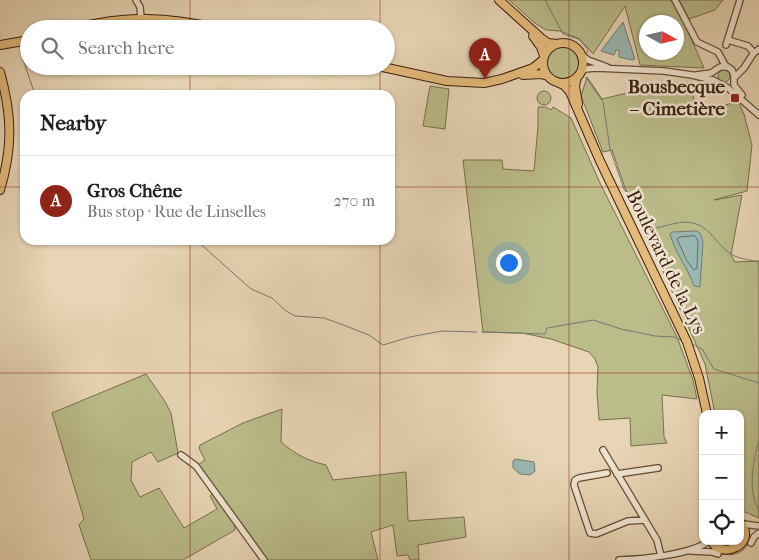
<!DOCTYPE html>
<meta charset="utf-8">
<style>
:root{--surface:#fff;--page:#f6f6f6;--text:#202124;--muted:#757577;--line:#e0e0e0;--accent:#8f2418}
body{margin:0;font-family:"IM FELL French Canon",serif;background:var(--page);color:var(--text)}
.controls{position:absolute;right:15px;bottom:15px;display:grid;overflow:hidden;border-radius:10px;box-shadow:0 1px 4px #0004}
.controls button{width:45px;height:45px;display:grid;place-items:center;padding:0;border:0;border-bottom:1px solid var(--line);background:var(--surface);color:var(--text);font:25px sans-serif}
.compass{position:absolute;left:639px;top:15px;width:45px;height:45px;border-radius:50%;background:var(--surface);box-shadow:0 1px 4px #0004;rotate:98deg}
.you{position:absolute;left:508px;top:262px;width:18px;height:18px;margin:-12px;border:4px solid #fff;border-radius:50%;background:#1a73e8;box-shadow:0 0 0 8px #1a73e833}
.badge{display:grid;place-items:center;width:32px;height:32px;border-radius:50%;background:var(--accent);color:#fff;font-size:16px;font-weight:700}
.pin{position:absolute;translate:-50% -41px;filter:drop-shadow(0 1px 2px #0008)}
.pin::after{content:'';position:absolute;top:26px;width:18px;height:15px;background:inherit;clip-path:polygon(0 0,100% 0,50% 100%)}
.list{margin:0;padding:0;list-style:none}
h2{display:flex;justify-content:space-between;align-items:center;height:65px;margin:0;padding:0 20px;font-size:21px}
h2 small{font-size:16px;font-weight:400;color:var(--muted)}
.list li{display:grid;grid-template-columns:32px 1fr auto;gap:15px;align-items:center;box-sizing:border-box;height:90px;padding:0 20px;border-top:1px solid var(--line)}
.list b{display:block;font-size:19px;white-space:nowrap}
.list p{margin:0;font-size:16px;white-space:nowrap;color:var(--muted)}
.list em{font-size:16px;font-style:normal;color:var(--muted)}
.icon{flex:none;width:28px;height:28px;fill:none;stroke:currentColor;stroke-width:2;stroke-linecap:round;stroke-linejoin:round}
.map{position:relative;flex:none;width:759px;height:560px;overflow:hidden}
.search{position:absolute;background:var(--surface);box-shadow:0 1px 4px #0004;left:20px;top:20px;width:375px;height:55px;display:flex;align-items:center;gap:12px;box-sizing:border-box;padding:0 18px;border-radius:28px;color:var(--muted);font-size:19px}
.panel{position:absolute;background:var(--surface);box-shadow:0 1px 4px #0004;left:20px;top:90px;width:375px;height:155px;border-radius:15px}
.map>svg:first-child{display:block}
</style>
<div class="map">
<svg width="759" height="560" viewBox="0 0 759 560">
<rect width="100%" height="100%" fill="#e8d5b5"/>
<filter id="stains"><feTurbulence type="fractalNoise" baseFrequency=".004" numOctaves="4"/><feColorMatrix values="0 0 0 0 .2 0 0 0 0 .09 0 0 0 0 .02 0 0 0 .5 -.17"/></filter>
<radialGradient id="worn" r=".72"><stop offset=".6" stop-color="#630" stop-opacity="0"/><stop offset="1" stop-color="#630" stop-opacity=".3"/></radialGradient>
<path fill="#babc8a" stroke="#796d4c" fill-rule="evenodd" d="M509,0H671L684,22L704,68L640,65L625,6L593,54L580,39L560,31L546,30L536,24ZM646,22H676V52H646Z
M679,0H723L715,10L689,19Z
M546 63a17 17 0 1 1 34 0a17 17 0 1 1-34 0Z
M718 76a6 6 0 1 1 12 0a6 6 0 1 1-12 0Z
M587,77L602,99L627,93L632,81L642,86L692,82L695,115L738,101L744,114L752,145L747,191L714,200L742,195L731,255L735,262L759,261V518L740,510V414H715L705,364L625,188L612,150L603,152L581,96Z
M430,86L449,89L445,129L423,126Z
M537 98a7 7 0 1 1 14 0a7 7 0 1 1-14 0Z
M538,107H546L551,110L553,107L571,118L600,183L677,337L693,380L697,399L662,395L664,437L667,443L631,446L630,418L599,420L597,392L598,367L595,359L589,352L551,339L522,333L483,332L463,160H502L503,169L534,171L538,126Z
M146,374L164,400L171,413L178,453L158,462L151,452L132,462L131,480L140,497L159,488L184,528L217,509L210,496L213,493L235,523V530L183,560H91L79,525L84,519L52,413Z
M282,409L281,442C295,454 308,461 326,465L333,480L406,472L408,521L464,517L466,537L418,545L419,560H410L408,555L397,556L393,525L371,532L378,560H267L198,465L205,460L199,448L200,445L243,423Z
M740,525C743,528 746,532 748,535C753,549 732,560 721,552C719,549 717,545 715,541H740Z"/>
<path fill="#98b8b2" stroke="#727a71" d="M623,22L635,59L632,60L619,57V50H616L614,55L601,51Z
M696,231L700,233L703,241L700,287L694,286C688,268 675,253 670,234L672,232Z
M515,459L534,462L535,471L530,475L520,474L513,468V461Z"/>
<g fill="none" stroke-linecap="round" stroke-linejoin="round">
<path stroke="#686b60" stroke-width="1" d="M695,236L698,241L697,268L694,270L687,261L677,239L680,237Z"/>
<path stroke="#727a71" stroke-width="1" d="M545,0L563,34L578,39L588,49L587,53
M23,59L35,95
M586,77L603,102L610,149L624,189L629,196L643,227C661,232 678,217 696,224C710,228 717,244 728,252C737,259 747,259 758,262L759,265
M196,240L251,289L272,298L286,311L295,316L324,318L346,326L369,335L383,345L410,337L442,331L477,332
M482,332L545,334L547,328L593,320L621,329L655,336L674,337L681,340
M692,344L702,349L714,369L759,383
M759,441C753,460 747,493 759,510"/>
<g stroke="#644c38" stroke-width="8">
<path id="minor" d="M136,0L140,7L141,18
M675,0L697,42L718,52L725,65L732,70L734,75V85L742,95
M728,40L748,46L754,53
M726,45L740,0
M580,54L588,60L607,67
M580,73L585,69L596,68L664,71L692,75L713,80L728,88L759,115
M696,75L711,73L720,67H727
M734,78L744,68L753,54L759,49
M603,450L657,540L661,556
M181,455L196,466L264,560
M607,473L579,478L575,480L574,485L590,533L596,534L628,521L645,520
M617,474L658,468
M743,524L759,526
M751,543L754,537L759,533
M691,551L712,552L718,554
M619,560C642,559 691,555 709,541"/>
</g>
<g stroke="#381e0f" stroke-width="10">
<path id="major" d="M499,0L541,38L548,43L557,44
M73,29C125,15 168,16 220,29
M533,36L541,47L544,56
M543 63a20 20 0 1 1 40 0a20 20 0 1 1-40 0Z
M0,45L29,40
M378,66L447,81L484,83L502,79L533,68L543,60
M0,72C12,115 13,147 0,190
M523,75L541,74L548,76
M577,77L575,86L578,104
M559,83L564,85L570,92L600,161L687,342L699,378L707,414
M712,541C719,560 759,545 740,522"/>
</g>
<use href="#minor" stroke="#f0e4cf" stroke-width="5.5"/>
<use href="#major" stroke="#e4ba7a" stroke-width="8"/>
</g>
<path fill="none" stroke="#8f2418" stroke-width="1" stroke-opacity="0.55" d="M190,0V29M380,0V29M569,0V560M190,66V95M380,66V95M0,187H25M390,187H759M190,240V560M380,240V560M0,373H759"/>
<rect fill="#8f2418" stroke="#f0e4cf" stroke-width="2" x="730" y="93" width="10" height="10" rx="2.5"/>
<g text-anchor="middle" dominant-baseline="central" stroke-width="5" stroke-linejoin="round" paint-order="stroke">
<g font-size="19" font-weight="bold" fill="#381e0f" stroke="#f0e4cf" text-anchor="end">
<text x="725" y="87">Bousbecque<tspan x="725" dy="22">– Cimetière</tspan></text>
</g>
<g font-size="19" fill="#381e0f" stroke="#f0e4cf">
<text transform="translate(666 262) rotate(64)">Boulevard de la Lys</text>
</g>
</g>
<rect width="100%" height="100%" filter="url(#stains)"/>
<rect width="100%" height="100%" fill="url(#worn)"/>
</svg>
<div class="controls">
<button>+</button>
<button>−</button>
<button><svg class="icon" aria-label="locate" viewBox="0 0 24 24"><circle cx="12" cy="12" r="6"/><path d="M12 2v4M12 18v4M2 12h4M18 12h4"/></svg></button>
</div>
<svg class="compass" viewBox="-18 -18 36 36"><path d="M0-13l5 13h-10z" fill="#e53935"/><path d="M0 13l5-13h-10z" fill="#757577"/></svg>
<div class="you"></div>
<div class="pin badge" style="left:485px;top:79px">A</div>
<div class="search"><svg class="icon" aria-label="search" viewBox="0 0 24 24"><circle cx="10" cy="10" r="6"/><path d="M15 15l6 6"/></svg>Search here</div>
<section class="panel">
<h2>Nearby<small></small></h2>
<ul class="list">
<li><span class="badge">A</span><div><b>Gros Chêne</b><p>Bus stop · Rue de Linselles</p></div><em>270 m</em></li>
</ul>
</section>
</div>
